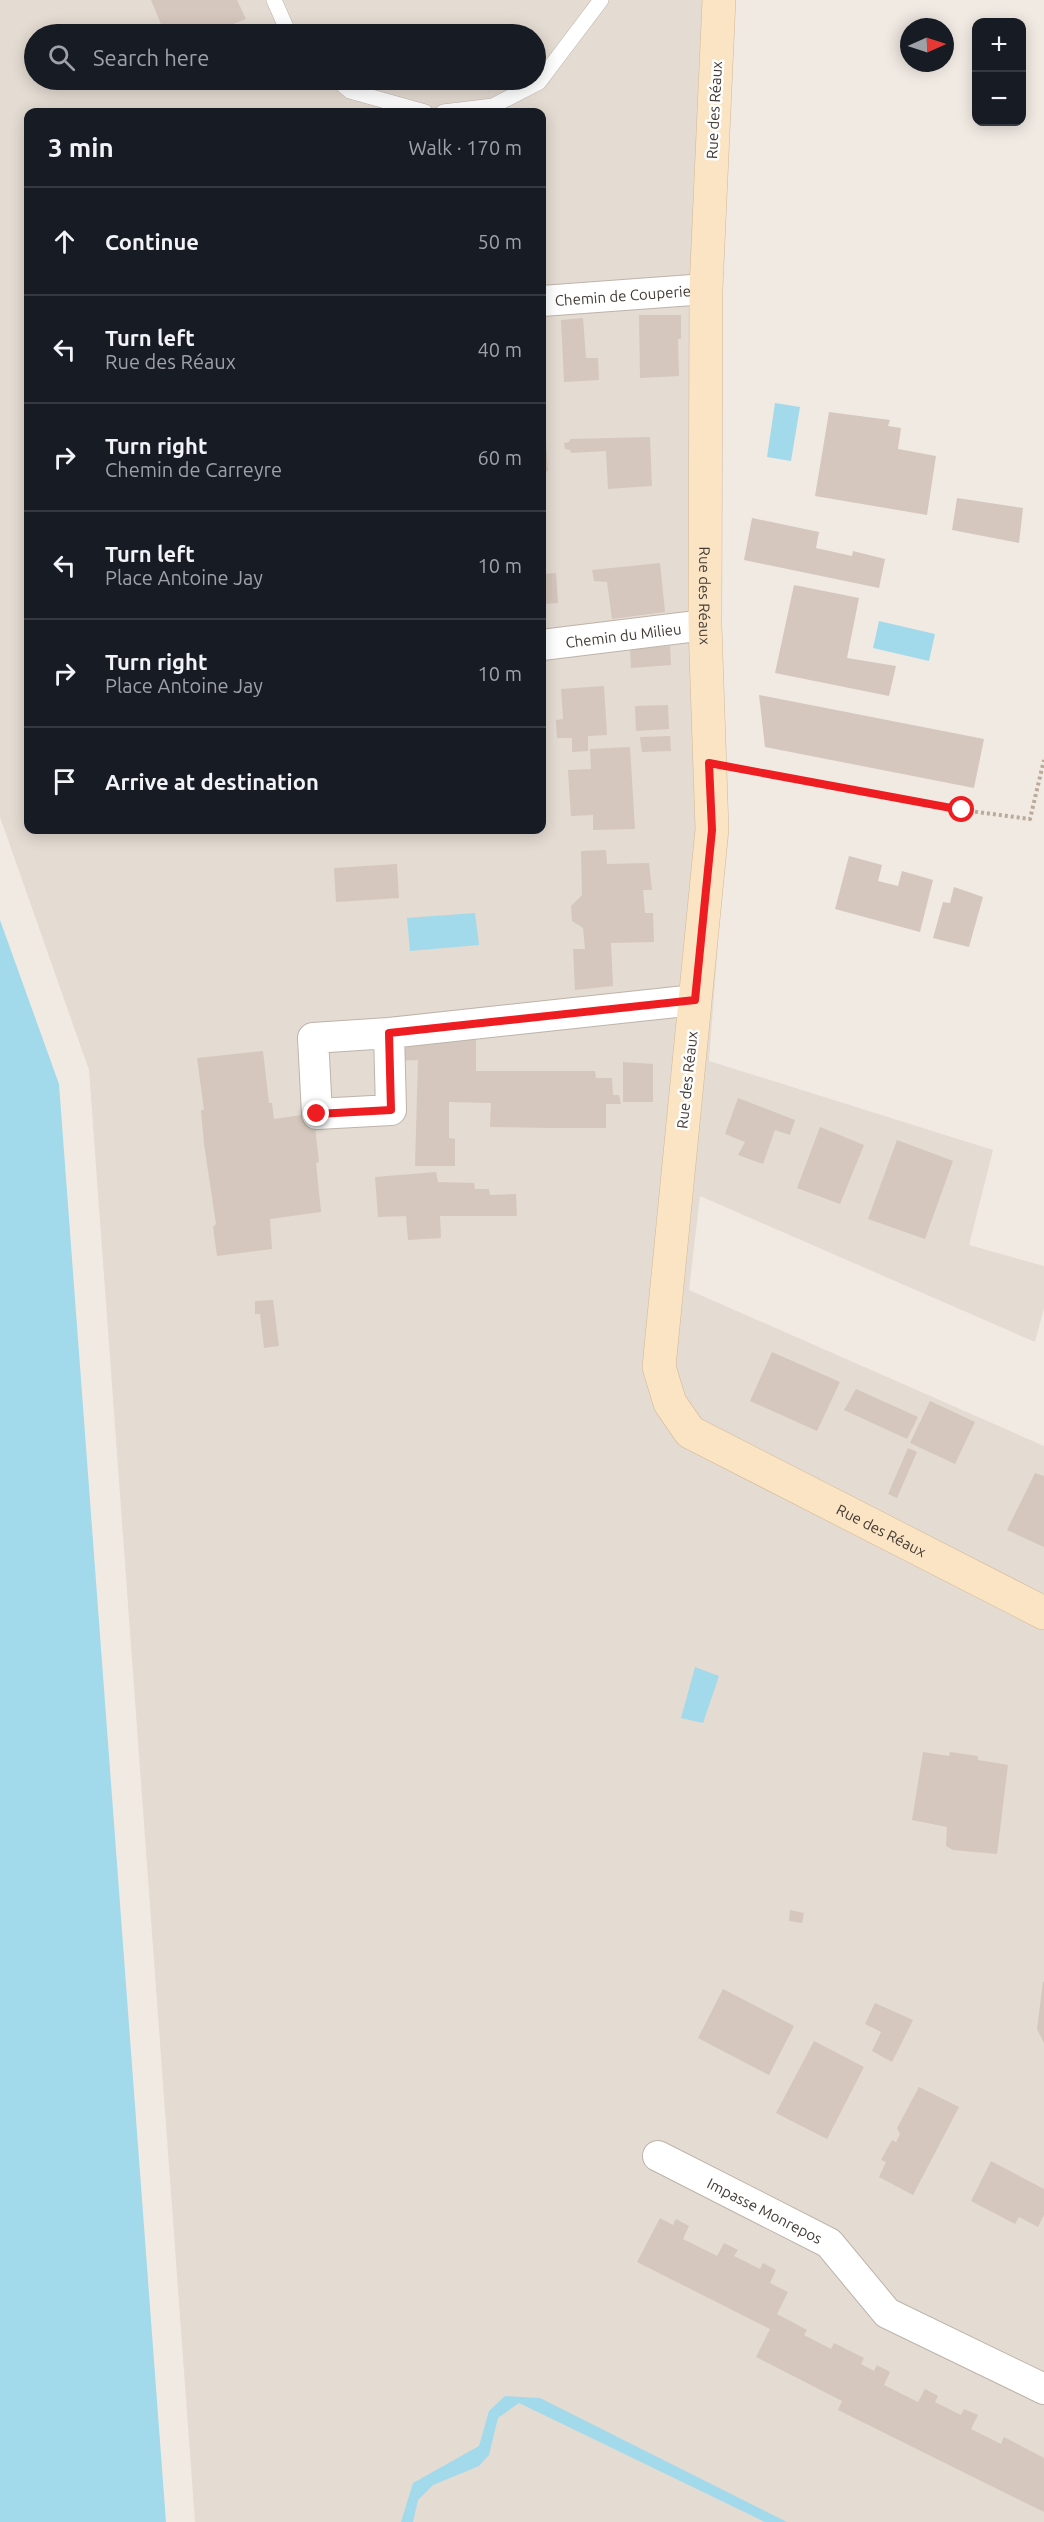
<!DOCTYPE html>
<meta charset="utf-8">
<style>
:root{--surface:#171b24;--page:#242831;--text:#f1f3f6;--muted:#9ea1a6;--line:#363941}
body{margin:0;font-family:Ubuntu,sans-serif;background:var(--page);color:var(--text)}
.controls{position:absolute;right:18px;top:18px;display:grid;overflow:hidden;border-radius:12px;box-shadow:0 3px 15px #0003}
.controls button{width:54px;height:54px;display:grid;place-items:center;padding:0;border:0;border-bottom:2px solid var(--line);background:var(--surface);color:var(--text);font:30px sans-serif}
.compass{position:absolute;left:900px;top:18px;width:54px;height:54px;border-radius:50%;background:var(--surface);box-shadow:0 3px 15px #0003;rotate:87deg}
.stop{position:absolute;width:18px;height:18px;margin:-14px;border:4px solid #ee1d21;border-radius:50%;background:#fff}
.stop.end{background:#ee1d21;border-color:#fff;box-shadow:0 2px 6px #0008}
.list{margin:0;padding:0;list-style:none}
h2{display:flex;justify-content:space-between;align-items:center;height:78px;margin:0;padding:0 24px;font-size:26px}
h2 small{font-size:20px;font-weight:400;color:var(--muted)}
.list li{display:grid;grid-template-columns:39px 1fr auto;gap:18px;align-items:center;box-sizing:border-box;height:108px;padding:0 24px;border-top:2px solid var(--line)}
.list b{display:block;font-size:22px;white-space:nowrap}
.list p{margin:0;font-size:20px;white-space:nowrap;color:var(--muted)}
.list em{font-size:20px;font-style:normal;color:var(--muted)}
.icon{flex:none;width:33px;height:33px;fill:none;stroke:currentColor;stroke-width:2;stroke-linecap:round;stroke-linejoin:round}
.map{position:relative;flex:none;width:1044px;height:2522px;overflow:hidden}
.search{position:absolute;background:var(--surface);box-shadow:0 3px 15px #0003;left:24px;top:24px;width:522px;height:66px;display:flex;align-items:center;gap:15px;box-sizing:border-box;padding:0 21px;border-radius:33px;color:var(--muted);font-size:22px}
.panel{position:absolute;background:var(--surface);box-shadow:0 3px 15px #0003;left:24px;top:108px;width:522px;height:726px;border-radius:12px}
.map>svg:first-child{display:block}
</style>
<div class="map">
<svg width="1044" height="2522" viewBox="0 0 1044 2522">
<rect width="100%" height="100%" fill="#f1eae3"/>
<path fill="#e4dbd2" fill-rule="evenodd" d="M0,0H709L718,943L709,1061L993,1150L969,1245L1044,1266V1308L1035,1342L700,1196L689,1290L1044,1446V2522H195L89,1070L0,817ZM34,34H536V80H34ZM28,112H542V830H28Z"/>
<path fill="#a2daeb" d="M775,403L800,407L791,461L767,457Z
M879,621L935,634L929,661L873,648Z
M475,913L479,945L410,951L407,918Z
M0,920L59,1084L166,2522H0Z
M695,1667L719,1676L703,1723L681,1718Z
M505,2396L540,2398L787,2522H765L519,2403L498,2418L489,2455L479,2466L433,2485L418,2500L413,2522H401L413,2483L479,2446L489,2411Z"/>
<path fill="#d5c7bd" d="M151,0H237L246,19L213,32L214,34H165Z
M639,315H681V339H678L679,376L640,378Z
M583,318L586,358H598L599,380L564,382L561,320Z
M829,412L890,420L888,426L901,428L898,449L936,456L927,515L815,496Z
M650,437L652,486L608,489L606,451L571,453L570,450L565,449L564,443L569,442L570,439Z
M542,443H546L548,471L542,472Z
M957,498L1023,508L1019,543L952,530Z
M752,518L819,532L816,548L852,556L853,551L885,559L879,588L744,560Z
M660,563L665,612L612,619L607,582L594,581L592,570Z
M556,573L558,603L542,604V574Z
M794,585L859,598L847,658L896,666L889,696L775,673Z
M670,646L671,665L631,668L630,649Z
M604,686L607,735L588,736V751L572,752V738H557L556,720L563,719L561,689Z
M759,695L984,739L974,788L765,747Z
M668,705L669,729L636,731L635,706Z
M670,736L671,751L642,752L640,737Z
M630,747L635,829L593,830V815L571,816L568,770L591,769L590,749Z
M606,850L607,864L649,863L652,890H643L645,913H653L654,942L611,943L613,986L575,990L573,949H585L583,928L572,921L571,906L582,895L581,851Z
M849,856L882,865L878,881L898,886L902,871L933,880L920,932L835,909Z
M397,864L399,898L336,902L334,868Z
M954,887L983,897L969,947L933,938L943,902L950,903Z
M476,1038V1071H595L596,1078H612L613,1095H619L621,1104H606V1128H550L490,1127L491,1103L449,1102V1138L455,1139V1166H415L418,1060L395,1061V1044Z
M263,1051L269,1103H272L274,1119L302,1115L301,1100L312,1099L319,1162L316,1163L321,1212L270,1219L272,1249L217,1256L213,1227L216,1224L204,1144L201,1110H204L197,1058Z
M623,1062L653,1064V1102H623Z
M738,1098L795,1120L790,1135L775,1130L763,1164L738,1155L745,1142L725,1134Z
M820,1127L864,1145L840,1204L797,1188Z
M897,1140L953,1161L925,1239L868,1219Z
M436,1172L438,1182L474,1183L475,1189H489L490,1195L516,1194L517,1216H440L441,1238L408,1240L406,1216L378,1217L375,1177Z
M273,1300L279,1346L264,1348L260,1314H255V1301Z
M772,1352L840,1382L817,1431L750,1401Z
M856,1389L918,1417L907,1439L844,1410Z
M930,1401L975,1422L955,1464L910,1443Z
M908,1448L917,1452L897,1498L888,1494Z
M1035,1473L1044,1476V1547L1007,1530Z
M923,1752L949,1756L950,1752L978,1756V1760L1008,1765L997,1854L953,1850L946,1846L947,1827L912,1820Z
M790,1910L804,1913L802,1923L789,1921Z
M1043,1982H1044V2043L1037,2029Z
M723,1989L794,2026L769,2075L698,2038Z
M875,2003L913,2020L892,2062L872,2051L881,2032L865,2024Z
M814,2041L864,2067L827,2139L776,2113Z
M919,2087L959,2107L913,2195L879,2177L886,2162L881,2160L892,2140L896,2142L900,2134L897,2128Z
M991,2161L1044,2189V2215L1038,2227L1019,2217L1015,2224L971,2201Z
M660,2218L673,2225L676,2219L689,2226L683,2239L717,2256L724,2243L738,2250L734,2256L760,2269L763,2263L776,2270L770,2283L788,2292L777,2314L807,2330L804,2335L831,2349L834,2343L864,2358L861,2364L874,2371L877,2365L890,2372L884,2385L918,2402L925,2389L938,2396L935,2402L961,2415L964,2409L978,2415L971,2429L1001,2444L1004,2437L1044,2458V2512L838,2410L842,2401L756,2357L770,2329L637,2262Z"/>
<g fill="none" stroke-linecap="round" stroke-linejoin="round">
<g stroke="#beb3aa" stroke-width="16">
<path id="lane" d="M274,0L289,34
M337,80L350,91L425,112
M443,112L493,106L539,82L601,0"/>
</g>
<g stroke="#beb3aa" stroke-width="32">
<g id="street">
<path id="s1" d="M542,301L706,289"/>
<path id="s2" d="M542,645L705,625"/>
<path d="M389,1033L391,1110L317,1114L313,1038L389,1033L695,1000"/>
<path id="s3" d="M658,2156L829,2243L887,2313L1044,2389"/>
</g>
</g>
<g stroke="#d2b897" stroke-width="34">
<g id="secondary">
<path id="s4" d="M719,0L706,289L705,625L712,829L659,1367L670,1403L690,1432L1044,1613"/>
</g>
</g>
<path stroke="#bcaa99" stroke-width="4" stroke-dasharray="3 3" stroke-linecap="butt" d="M745,769L962,810L1030,819L1044,760"/>
<use href="#lane" stroke="#fff" stroke-width="15"/>
<use href="#street" stroke="#fff" stroke-width="30"/>
<use href="#secondary" stroke="#fbe4c3" stroke-width="33"/>
</g>
<g fill="none" stroke-linecap="round" stroke-linejoin="round">
<path stroke="#ee1d21" stroke-width="8" d="M317,1114L391,1110L389,1033L695,1000L712,830L709,763L962,810"/>
</g>
<g text-anchor="middle" dominant-baseline="central" stroke-width="5" stroke-linejoin="round" paint-order="stroke">
<g font-size="15" fill="#423a34" stroke="#fff">
<text transform="translate(714 110) rotate(-87)">Rue des Réaux</text>
<text stroke="none"><textPath href="#s1" startOffset="81">Chemin de Couperie</textPath></text>
<text stroke="none"><textPath href="#s4" startOffset="596">Rue des Réaux</textPath></text>
<text stroke="none"><textPath href="#s2" startOffset="82">Chemin du Milieu</textPath></text>
<text transform="translate(687 1080) rotate(-84)">Rue des Réaux</text>
<text stroke="none"><textPath href="#s4" startOffset="1658">Rue des Réaux</textPath></text>
<text stroke="none"><textPath href="#s3" startOffset="120">Impasse Monrepos</textPath></text>
</g>
</g>
</svg>
<div class="controls">
<button>+</button>
<button>−</button>
</div>
<svg class="compass" viewBox="-18 -18 36 36"><path d="M0-13l5 13h-10z" fill="#e53935"/><path d="M0 13l5-13h-10z" fill="#9ea1a6"/></svg>
<div class="stop" style="left:962px;top:810px"></div>
<div class="stop end" style="left:317px;top:1114px"></div>
<div class="search"><svg class="icon" aria-label="search" viewBox="0 0 24 24"><circle cx="10" cy="10" r="6"/><path d="M15 15l6 6"/></svg>Search here</div>
<section class="panel">
<h2>3 min<small>Walk · 170 m</small></h2>
<ul class="list">
<li><svg class="icon" aria-label="ahead" viewBox="0 0 24 24"><path d="M12 20V5M6 11l6-6 6 6"/></svg><div><b>Continue</b></div><em>50 m</em></li>
<li><svg class="icon" aria-label="left" viewBox="0 0 24 24"><path d="M17 20v-9H6M10 6l-5 5 5 5"/></svg><div><b>Turn left</b><p>Rue des Réaux</p></div><em>40 m</em></li>
<li><svg class="icon" aria-label="right" viewBox="0 0 24 24"><path d="M7 20v-9h11M14 6l5 5-5 5"/></svg><div><b>Turn right</b><p>Chemin de Carreyre</p></div><em>60 m</em></li>
<li><svg class="icon" aria-label="left" viewBox="0 0 24 24"><path d="M17 20v-9H6M10 6l-5 5 5 5"/></svg><div><b>Turn left</b><p>Place Antoine Jay</p></div><em>10 m</em></li>
<li><svg class="icon" aria-label="right" viewBox="0 0 24 24"><path d="M7 20v-9h11M14 6l5 5-5 5"/></svg><div><b>Turn right</b><p>Place Antoine Jay</p></div><em>10 m</em></li>
<li><svg class="icon" aria-label="arrive" viewBox="0 0 24 24"><path d="M6 21V4h12l-3 4 3 4H6"/></svg><div><b>Arrive at destination</b></div></li>
</ul>
</section>
</div>
